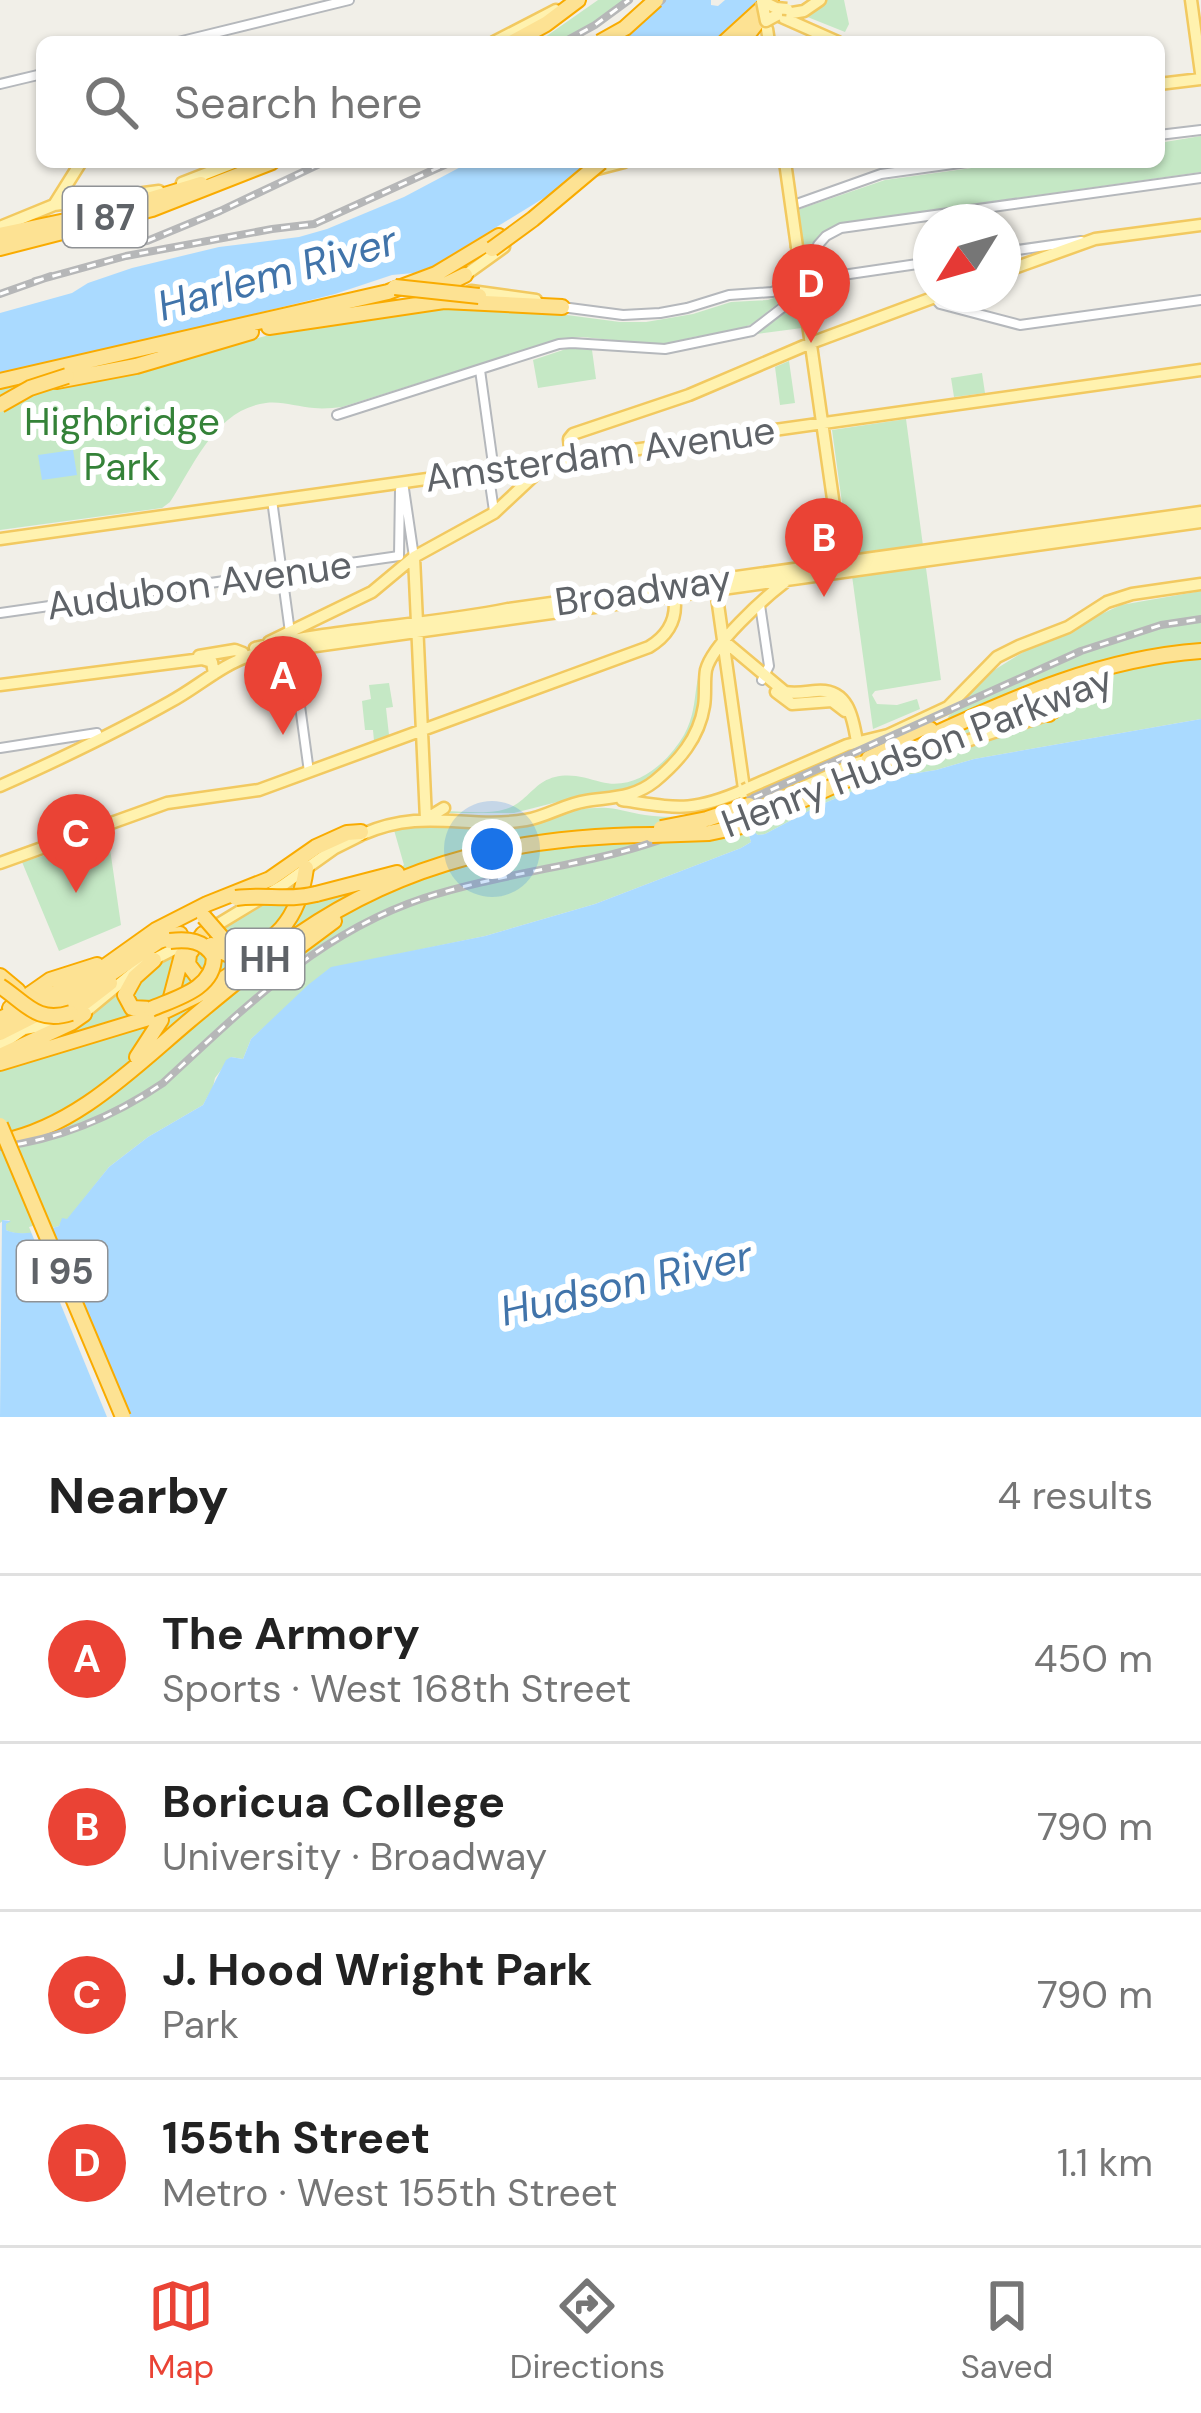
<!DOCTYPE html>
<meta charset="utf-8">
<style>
:root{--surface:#fff;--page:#f6f6f6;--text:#222;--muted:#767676;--line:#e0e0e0;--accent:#ea4335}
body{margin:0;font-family:"DM Sans",sans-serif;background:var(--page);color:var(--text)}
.compass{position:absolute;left:913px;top:204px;width:108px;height:108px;border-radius:50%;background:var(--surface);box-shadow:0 3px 9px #0004;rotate:233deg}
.you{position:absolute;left:492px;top:849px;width:42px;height:42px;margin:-30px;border:9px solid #fff;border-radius:50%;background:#1a73e8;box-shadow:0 0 0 18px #1a73e833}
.badge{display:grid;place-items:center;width:78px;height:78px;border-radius:50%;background:var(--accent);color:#fff;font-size:39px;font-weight:700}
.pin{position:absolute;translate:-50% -99px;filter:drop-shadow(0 3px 6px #0008)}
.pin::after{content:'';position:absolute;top:63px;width:42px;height:36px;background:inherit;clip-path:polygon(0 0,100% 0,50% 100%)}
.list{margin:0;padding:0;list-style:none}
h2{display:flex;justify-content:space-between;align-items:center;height:156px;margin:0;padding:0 48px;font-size:51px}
h2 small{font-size:39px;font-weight:400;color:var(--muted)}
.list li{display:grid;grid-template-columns:78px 1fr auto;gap:36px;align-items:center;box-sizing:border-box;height:168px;padding:0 48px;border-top:3px solid var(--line)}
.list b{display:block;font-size:45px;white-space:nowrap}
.list p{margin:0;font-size:39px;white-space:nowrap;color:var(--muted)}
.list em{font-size:39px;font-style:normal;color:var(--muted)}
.icon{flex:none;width:66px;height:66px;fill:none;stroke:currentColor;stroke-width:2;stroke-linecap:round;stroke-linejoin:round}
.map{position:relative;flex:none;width:1201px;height:1417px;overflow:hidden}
.search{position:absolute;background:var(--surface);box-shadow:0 3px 9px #0004;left:36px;right:36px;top:36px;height:132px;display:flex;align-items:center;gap:30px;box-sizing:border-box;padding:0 42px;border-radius:18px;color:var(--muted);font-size:45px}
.sheet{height:828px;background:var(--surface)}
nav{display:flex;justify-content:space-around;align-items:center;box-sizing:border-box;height:168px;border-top:3px solid var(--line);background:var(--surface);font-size:33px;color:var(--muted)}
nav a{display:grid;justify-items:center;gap:6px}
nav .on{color:var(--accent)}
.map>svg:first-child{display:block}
</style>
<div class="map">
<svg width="1201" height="1417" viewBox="0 0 1201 1417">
<rect width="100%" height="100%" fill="#f1efe8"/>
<path fill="#c5e8c5" d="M598,0H626L605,16L560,42H538Z
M826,0H844L849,24L845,32L805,16Z
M1201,136V172L840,223L820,234L808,251L803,249L797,210L885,180L1015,162H1159V143Z
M792,292L752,324L734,331L693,337L664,345L582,337L559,339L342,407C333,408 323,409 314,408C298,407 282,401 266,403C216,409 194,465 170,502L162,508L0,530V389L19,385H53L128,371L285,331L432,306L491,305L620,322H646L693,314L731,302L768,300Z
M798,303L802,328L757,334Z
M569,348L592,350L596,379L538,388L533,360Z
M789,361L795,403L780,405L775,367Z
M982,373L985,393L954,397L951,378Z
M906,419L941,680L875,691L872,695L877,704L897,705L917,699L920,709L873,729L832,430Z
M1201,591V719L974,759L936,770L881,779L820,805L765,834L758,835L751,830L748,832L751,842L741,848L595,904L485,936L331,968L251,1039L243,1059L231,1057L215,1078L213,1087L203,1105L148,1137L109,1167L68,1219H63L59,1226C43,1231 21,1238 6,1230V1224L10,1220H4L0,1223V1070L28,1058L25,1045L100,1006L138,979L154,962L256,906L248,892L315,850L297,870L298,900L382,880L404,865L394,830C428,823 462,830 497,825C533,820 571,806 608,808C620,809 632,813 645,815C678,820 706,814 737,804L746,827L955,735L948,717L991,672L1036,644L1121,605Z
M717,641L708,661L699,721L677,757L638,789L573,798L514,813H444V811C467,811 499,817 518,803C531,794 538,781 555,777C572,773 585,778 601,782C635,791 667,764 684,735C703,701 687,674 717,641Z
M389,683L393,707L386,708L389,735L374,741L373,730H365L362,701L371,699L369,685Z
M103,832L108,835L121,925L59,951L22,862L56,852Z"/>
<path fill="#aadaff" d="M665,0H711V5L718,6L725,0H762L720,42H621Z
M470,162H588L552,193L431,267L414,273L392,275L335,294L0,377V313L72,293L88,283L132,268L219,247L299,237L327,229L404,197Z
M73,450L77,475L42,480L38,455Z
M1201,719V1417H0L2,1220L11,1221L6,1224V1230C21,1237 43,1231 59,1226L62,1218L67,1219L109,1167L148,1137L203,1105L226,1060L231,1057L243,1059L251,1039L308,985L331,967L485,936L595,904L741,848L751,842L748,832L751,830L758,835L765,834L820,805L881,779L936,770L974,759Z"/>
<path fill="#f1efe8" d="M48,1222L128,1417H107L29,1227Z"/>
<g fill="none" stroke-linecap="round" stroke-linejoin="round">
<g stroke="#b5b8bc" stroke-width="12">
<path id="minor" d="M178,42L349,0
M0,84L42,74
M1159,135L1201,130
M791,203V206L881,174L967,162
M1003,252L1081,241
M934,297L940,304L1020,325L1201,300
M562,307L623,315L660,313L687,308L729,295L772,292L802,281L931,262
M480,370L493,464L489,477L494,511
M337,415L559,344L572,343L665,349L752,331L804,291L818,245L826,236L841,228L1201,178
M403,482L414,557
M272,500L309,772
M399,556L400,490L402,483
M760,605L769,666L762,680
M0,613L399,556
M0,748L97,733"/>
</g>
<g stroke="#f2c960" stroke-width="15">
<path id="major" d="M1191,0L1201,73
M777,15L838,42
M780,15L804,11L820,0
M767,29L769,42
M494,42L556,10
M1159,84L1201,79
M597,169L624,162
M182,183L236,162
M54,205L81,162
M0,227L54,205L159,191
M797,247L843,569
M798,254L806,257L815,252
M1003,272L1095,239L1201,225
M461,278L504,247
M471,291L536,300
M571,458L569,439L573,434L689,395L811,343L943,294
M0,539L1201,370
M414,557L426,819
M715,583L745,796
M724,641L785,692C796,694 805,692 816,691C848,688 853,717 857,742
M269,642L372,592L414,557L494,513L541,469V464
M255,648C337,628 424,626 508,609L1201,512
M199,656L235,650L243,653
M0,685L202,659L212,662L214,674
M776,692L792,704L832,701L845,711
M898,761L915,758L1049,714
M0,786C58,760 115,733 170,702C198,687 222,664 252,655L1201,522
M748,788L847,745L888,735L948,707L997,657L1019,646L1068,627L1107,602L1132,594L1201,584
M622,800C677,808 691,813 744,790
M749,805L759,807L854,764L874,758
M426,819L444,808
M363,834C425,807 466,830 526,820C546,817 565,804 586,801C612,797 634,798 655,781C679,761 699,738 704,706C706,694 704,681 706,670C712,645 764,598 785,582
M0,863L167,803L259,790L649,647C669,635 678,618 674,595
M207,931L283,885L335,848L361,835
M78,1018L141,966L190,941
M0,1046L24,1029L60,1023"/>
</g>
<g stroke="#f9ab00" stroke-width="18">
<path id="highway" d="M513,42L546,24L578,0
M725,42L771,0
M742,42L759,20
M0,235L108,212L201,184
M0,248L152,209L272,162
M432,291L465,275
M269,327L444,301L562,307
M0,381L388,292L436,274L499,236
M57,381L136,366L251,332
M1024,703L1045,698L1050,706L1049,714
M1053,711L1057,692L1081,680
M926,738C1015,697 1102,658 1201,651
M869,758L930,729
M316,894L397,873
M203,934L189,954L188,964L197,976L214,978
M222,946C275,958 300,913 306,868
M295,950L334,921
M0,976L18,991
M171,997L182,955
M10,1008L50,980L97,965
M151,1009L132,1008L125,995L135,977L154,960
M71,1013L110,983
M0,1019L90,977L156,930L207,904L270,879L316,847L347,833L361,832
M0,1033L93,986L159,941L180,934
M0,1056L71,1023L84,1014
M137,1057L161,1020
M0,1063L155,1016L196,996L245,965
M0,1142C76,1127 133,1068 190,1020C225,991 260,961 298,935C407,860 522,836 652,835"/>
</g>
<use href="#minor" stroke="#fff" stroke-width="8"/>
<use href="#major" stroke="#fff2af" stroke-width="10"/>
<use href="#highway" stroke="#fde293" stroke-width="14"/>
<g stroke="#b6b7b8" stroke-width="8">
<path id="rail" d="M564,42L595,25L629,0
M613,42L662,0
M147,241L220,211L324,162
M35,281L126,256L272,229L314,224L451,162
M0,294L51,276
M0,1147C61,1139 113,1117 163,1083C243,1009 318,933 424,898C500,873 581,867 657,841L1081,651L1161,625L1201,619"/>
</g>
<use href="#rail" stroke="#fff" stroke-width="3" stroke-dasharray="9" stroke-linecap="butt"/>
<g stroke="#f2c960" stroke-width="15" stroke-linecap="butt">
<path id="major-bridge" d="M762,1L766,21L777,15
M762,1L776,8L787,9
M785,162L797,247
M744,790L748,788"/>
</g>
<g stroke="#f9ab00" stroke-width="18" stroke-linecap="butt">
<path id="highway-bridge" d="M600,42L625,28L656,0
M492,249L533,219L601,162
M395,287L479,296
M0,405L30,388L67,376
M661,828L707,819L749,805
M652,835L709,833L747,825L928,743
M236,898C263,894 289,901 316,894
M204,917L224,940
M211,945C243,965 260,969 295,950
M0,986C26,1003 37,1024 71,1013
M151,1009C176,998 214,989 214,957C204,940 188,939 170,941
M0,1125L123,1417"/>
</g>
<use href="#major-bridge" stroke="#fff2af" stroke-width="10"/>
<use href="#highway-bridge" stroke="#fde293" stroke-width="14"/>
</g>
<g text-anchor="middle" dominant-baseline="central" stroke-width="12" stroke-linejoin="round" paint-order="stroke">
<g fill="#fff" stroke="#8f9295" stroke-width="3">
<rect x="63" y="187" width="84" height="60" rx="9"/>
<rect x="226" y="929" width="78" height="60" rx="9"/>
<rect x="17" y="1241" width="90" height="60" rx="9"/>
</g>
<g font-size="36" font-weight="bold" fill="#5f6368">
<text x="105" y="217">I 87</text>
<text x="265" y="959">HH</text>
<text x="62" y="1271">I 95</text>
</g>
<g font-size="39" fill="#348238" stroke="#fff">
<text x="122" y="421">Highbridge<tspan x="122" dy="45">Park</tspan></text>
</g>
<g font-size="39" fill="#5f6368" stroke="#fff">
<text transform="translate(600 454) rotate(-8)">Amsterdam Avenue</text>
<text transform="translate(199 585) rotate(-8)">Audubon Avenue</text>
<text transform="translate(643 590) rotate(-8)">Broadway</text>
<text transform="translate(917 751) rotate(-21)">Henry Hudson Parkway</text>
</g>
<g font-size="42" font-style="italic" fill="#4174aa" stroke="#fff">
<text transform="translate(277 273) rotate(-16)">Harlem River</text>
<text transform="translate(626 1283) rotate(-13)">Hudson River</text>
</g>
</g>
</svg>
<svg class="compass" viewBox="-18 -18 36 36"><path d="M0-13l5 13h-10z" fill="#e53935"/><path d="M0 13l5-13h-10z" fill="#767676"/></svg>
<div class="you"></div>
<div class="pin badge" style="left:283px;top:735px">A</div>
<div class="pin badge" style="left:824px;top:597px">B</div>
<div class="pin badge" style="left:76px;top:893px">C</div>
<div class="pin badge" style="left:811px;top:343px">D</div>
<div class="search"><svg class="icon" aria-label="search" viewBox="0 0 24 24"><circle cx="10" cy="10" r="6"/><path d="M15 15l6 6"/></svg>Search here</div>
</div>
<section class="sheet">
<h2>Nearby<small>4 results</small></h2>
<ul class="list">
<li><span class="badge">A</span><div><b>The Armory</b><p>Sports · West 168th Street</p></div><em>450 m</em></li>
<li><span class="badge">B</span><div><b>Boricua College</b><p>University · Broadway</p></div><em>790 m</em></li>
<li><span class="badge">C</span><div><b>J. Hood Wright Park</b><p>Park</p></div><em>790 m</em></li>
<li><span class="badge">D</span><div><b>155th Street</b><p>Metro · West 155th Street</p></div><em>1.1 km</em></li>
</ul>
</section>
<nav>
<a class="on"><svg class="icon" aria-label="map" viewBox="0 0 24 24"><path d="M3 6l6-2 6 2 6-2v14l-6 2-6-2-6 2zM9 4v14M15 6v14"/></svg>Map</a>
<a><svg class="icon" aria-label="directions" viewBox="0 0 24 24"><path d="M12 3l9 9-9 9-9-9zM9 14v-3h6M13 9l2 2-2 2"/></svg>Directions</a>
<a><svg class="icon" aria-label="saved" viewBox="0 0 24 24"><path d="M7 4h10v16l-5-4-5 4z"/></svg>Saved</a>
</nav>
